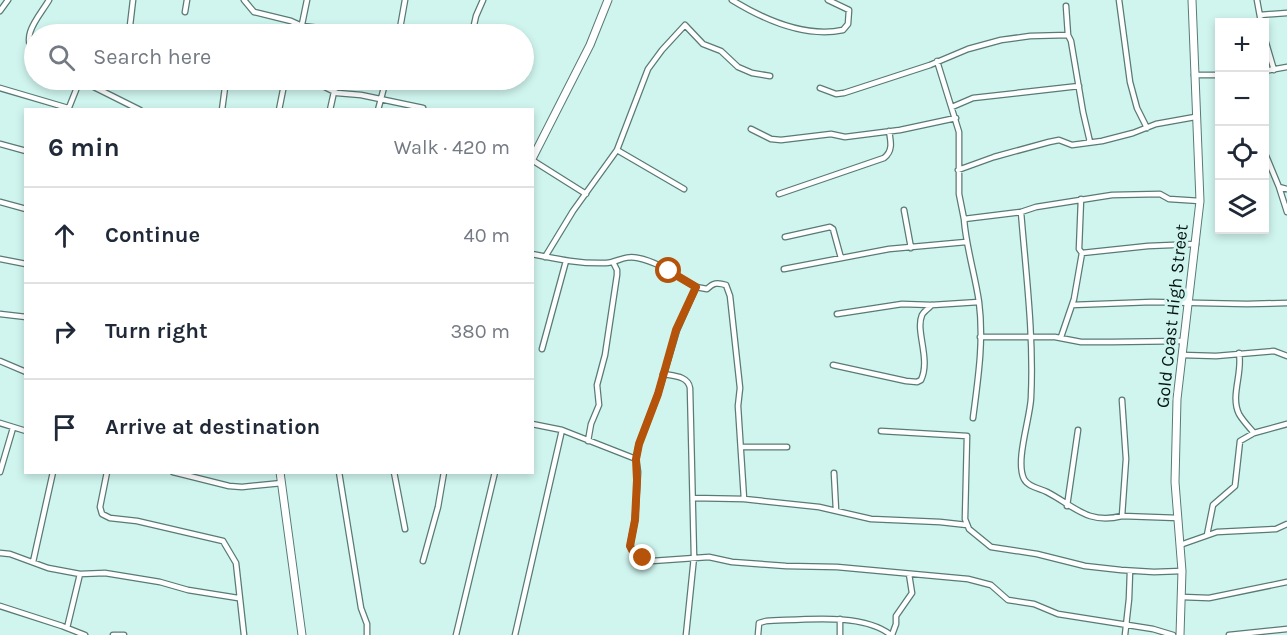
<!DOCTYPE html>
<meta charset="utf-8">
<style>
:root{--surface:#fff;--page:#f2f2f3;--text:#1f2937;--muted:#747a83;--line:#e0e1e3}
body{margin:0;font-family:Karla,sans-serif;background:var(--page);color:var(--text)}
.controls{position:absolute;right:18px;top:18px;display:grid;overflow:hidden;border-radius:0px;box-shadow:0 3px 9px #0003}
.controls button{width:54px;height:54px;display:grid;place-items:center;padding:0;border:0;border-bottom:2px solid var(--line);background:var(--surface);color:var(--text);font:30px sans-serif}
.stop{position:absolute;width:18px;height:18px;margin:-14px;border:4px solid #b45309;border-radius:50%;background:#fff}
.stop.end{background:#b45309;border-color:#fff;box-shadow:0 2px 6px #0008}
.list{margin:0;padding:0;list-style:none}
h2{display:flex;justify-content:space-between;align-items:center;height:78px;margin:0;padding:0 24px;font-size:26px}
h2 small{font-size:20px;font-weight:400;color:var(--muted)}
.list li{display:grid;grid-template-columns:39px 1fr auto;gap:18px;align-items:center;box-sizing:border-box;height:96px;padding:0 24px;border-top:2px solid var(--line)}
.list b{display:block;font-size:22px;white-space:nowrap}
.list em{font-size:20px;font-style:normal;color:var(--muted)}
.icon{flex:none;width:33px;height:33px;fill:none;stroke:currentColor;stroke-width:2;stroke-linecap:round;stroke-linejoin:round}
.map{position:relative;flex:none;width:1287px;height:635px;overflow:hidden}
.search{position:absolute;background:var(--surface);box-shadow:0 3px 9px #0003;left:24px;top:24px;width:510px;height:66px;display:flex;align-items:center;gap:15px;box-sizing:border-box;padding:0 21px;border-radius:33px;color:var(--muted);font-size:22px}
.panel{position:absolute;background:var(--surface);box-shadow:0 3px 9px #0003;left:24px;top:108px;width:510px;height:366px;border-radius:0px}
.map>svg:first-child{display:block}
</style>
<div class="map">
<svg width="1287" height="635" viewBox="0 0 1287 635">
<rect width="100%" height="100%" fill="#d0f5ef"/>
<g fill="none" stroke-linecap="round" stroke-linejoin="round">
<g stroke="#597a75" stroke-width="7">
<path id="street" d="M244,0L254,12L291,21L302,26L373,34
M732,0C763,19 805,38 843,30L848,24L849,10L828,0
M1119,0L1130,82L1137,108L1147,128
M1257,0L1261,22
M1066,6L1068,35L1071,41L1083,112L1090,142
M0,11L8,0
M185,12L187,0
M1260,15L1287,13
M129,34L133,0
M300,34L307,0
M399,34L405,0
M472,34L476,16L483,0
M1264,36L1274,70
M34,54C20,35 39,17 49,0
M937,61L959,132V194L964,219
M1264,71L1287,67
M1194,75H1220
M80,80L140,110
M291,80L323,86L337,93L361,95L423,108
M0,88L68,108
M820,88L836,94L844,93L930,65L968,49L1001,40L1030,36L1068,35
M952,107L973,98L1079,86
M68,110L80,80
M222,110L226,80
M279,110L285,80
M330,110L334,92
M378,110L386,80
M751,129L771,139L781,140L831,134L845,137L900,130L956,118
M0,144L26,151
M617,150L684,189
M1264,151L1279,187L1287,189
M532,160L586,194
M958,170L994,157L1049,142L1059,140L1072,145L1102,141L1133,133L1156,124L1195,117
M1279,187L1287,212
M779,194L884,158C893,151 891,142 889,131
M1081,199L1079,249L1082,253L1148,246L1196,244
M0,202L26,209
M904,210L911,248
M1021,212C1026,274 1034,336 1031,398C1030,419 1015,461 1024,479C1028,487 1039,488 1047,492C1074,506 1088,525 1122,516L1178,518
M785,237L830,227L833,229L841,258
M532,254C557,259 581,264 606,263C618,262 624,255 638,258C659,262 678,277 696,287
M545,257L573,211L617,150L648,69L662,50L685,25L703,44L721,51L738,67L752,73L770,76
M0,259L26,264
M784,269L889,249L966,242
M1072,305L1152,302L1247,304L1287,303
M0,314L26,317
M837,314L902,304L932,305L979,302
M980,337H1055L1081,342H1112L1184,341
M1061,337L1074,299L1082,253
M542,349L566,261
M1239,353C1243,373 1230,396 1239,414C1243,421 1249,427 1254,433
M1182,355L1216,356L1274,351L1287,356
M0,361L26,372
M833,365L906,381L917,382L921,380C931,359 915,331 922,315C924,311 929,308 932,305
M663,374C674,376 688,376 690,388L694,557L686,635
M973,418C978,379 984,341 979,302C975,274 966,247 964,219L1021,212L1036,207L1112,195L1160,194L1169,199L1200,201
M0,423L26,431
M532,424L562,430L636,459
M881,431L967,436L965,519L969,529L991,547L1037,554L1085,566L1121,570L1154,572L1182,571
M588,441L591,424L599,405L597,385L605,355L617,275V270L613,262
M742,447H787
M0,472L13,428
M107,472L100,507L102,514L110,518L137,521L223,541L236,563L244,635
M173,472L229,486L242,487L282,483
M339,472L361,608L367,624V635
M394,472L405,529
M834,473L836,510
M693,498L744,499L819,507L871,519L940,522L967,525
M744,499L738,406L740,388L730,296L726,285C717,282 713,283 707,289L696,287L677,330L658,394L639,444L636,459L638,472L635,520L630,546L637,555L652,561L709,557L732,562L786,566L837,567L968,579L991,585L1008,600L1034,604L1058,614L1153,629L1173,635
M1067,506L1078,430
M1122,516L1126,459L1122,400
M1207,535L1213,505L1235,486L1240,441L1254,433L1287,424
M1180,545L1217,532L1276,529L1287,524
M0,553L10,554L48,568L80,574L105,573L160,582L188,590L238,598
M423,561L438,507L444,472
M33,562L53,472
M1182,597L1209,598L1287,582
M0,606L62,626L85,635
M67,628L80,574
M113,635H124
M456,635L495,472
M515,635L562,430
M758,635L759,623L766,621C802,620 862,612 891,635
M840,635V619
M892,635L896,624V616L912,593L909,574
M1125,635L1129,599L1130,571
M1229,635L1287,629"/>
</g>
<g stroke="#597a75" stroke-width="9">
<path id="secondary" d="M532,159L590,45L608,0
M280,472L302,635
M1180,635L1182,571L1175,482L1177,399L1200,201L1192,0"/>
</g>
<use href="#street" stroke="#fff" stroke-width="4.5"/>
<use href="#secondary" stroke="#fff" stroke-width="7"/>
</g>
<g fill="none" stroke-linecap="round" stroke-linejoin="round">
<path stroke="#b45309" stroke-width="8" d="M643,558L632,550L630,546L635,520L637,480L636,459L639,444L658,394L676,330L696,287L669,271"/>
</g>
<g text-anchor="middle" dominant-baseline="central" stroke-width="6" stroke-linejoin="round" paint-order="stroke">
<g font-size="18" fill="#061412" stroke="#d0f5ef">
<text transform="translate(1172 316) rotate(-84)">Gold Coast High Street</text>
</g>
</g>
</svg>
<div class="controls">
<button>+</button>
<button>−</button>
<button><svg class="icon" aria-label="locate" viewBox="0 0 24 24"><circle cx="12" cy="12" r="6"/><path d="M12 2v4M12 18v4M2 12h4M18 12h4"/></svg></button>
<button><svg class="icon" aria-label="layers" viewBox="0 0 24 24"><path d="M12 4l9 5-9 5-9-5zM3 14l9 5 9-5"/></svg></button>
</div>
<div class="stop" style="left:669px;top:271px"></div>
<div class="stop end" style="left:643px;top:558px"></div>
<div class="search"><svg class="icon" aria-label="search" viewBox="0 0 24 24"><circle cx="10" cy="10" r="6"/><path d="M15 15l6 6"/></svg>Search here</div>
<section class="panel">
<h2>6 min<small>Walk · 420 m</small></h2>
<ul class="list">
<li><svg class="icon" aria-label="ahead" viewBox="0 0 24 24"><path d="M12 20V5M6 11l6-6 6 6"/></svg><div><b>Continue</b></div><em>40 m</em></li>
<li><svg class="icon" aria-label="right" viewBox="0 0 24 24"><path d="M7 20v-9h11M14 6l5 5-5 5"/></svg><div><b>Turn right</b></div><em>380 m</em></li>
<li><svg class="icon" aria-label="arrive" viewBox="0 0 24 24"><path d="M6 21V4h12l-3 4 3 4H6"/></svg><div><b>Arrive at destination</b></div></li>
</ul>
</section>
</div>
